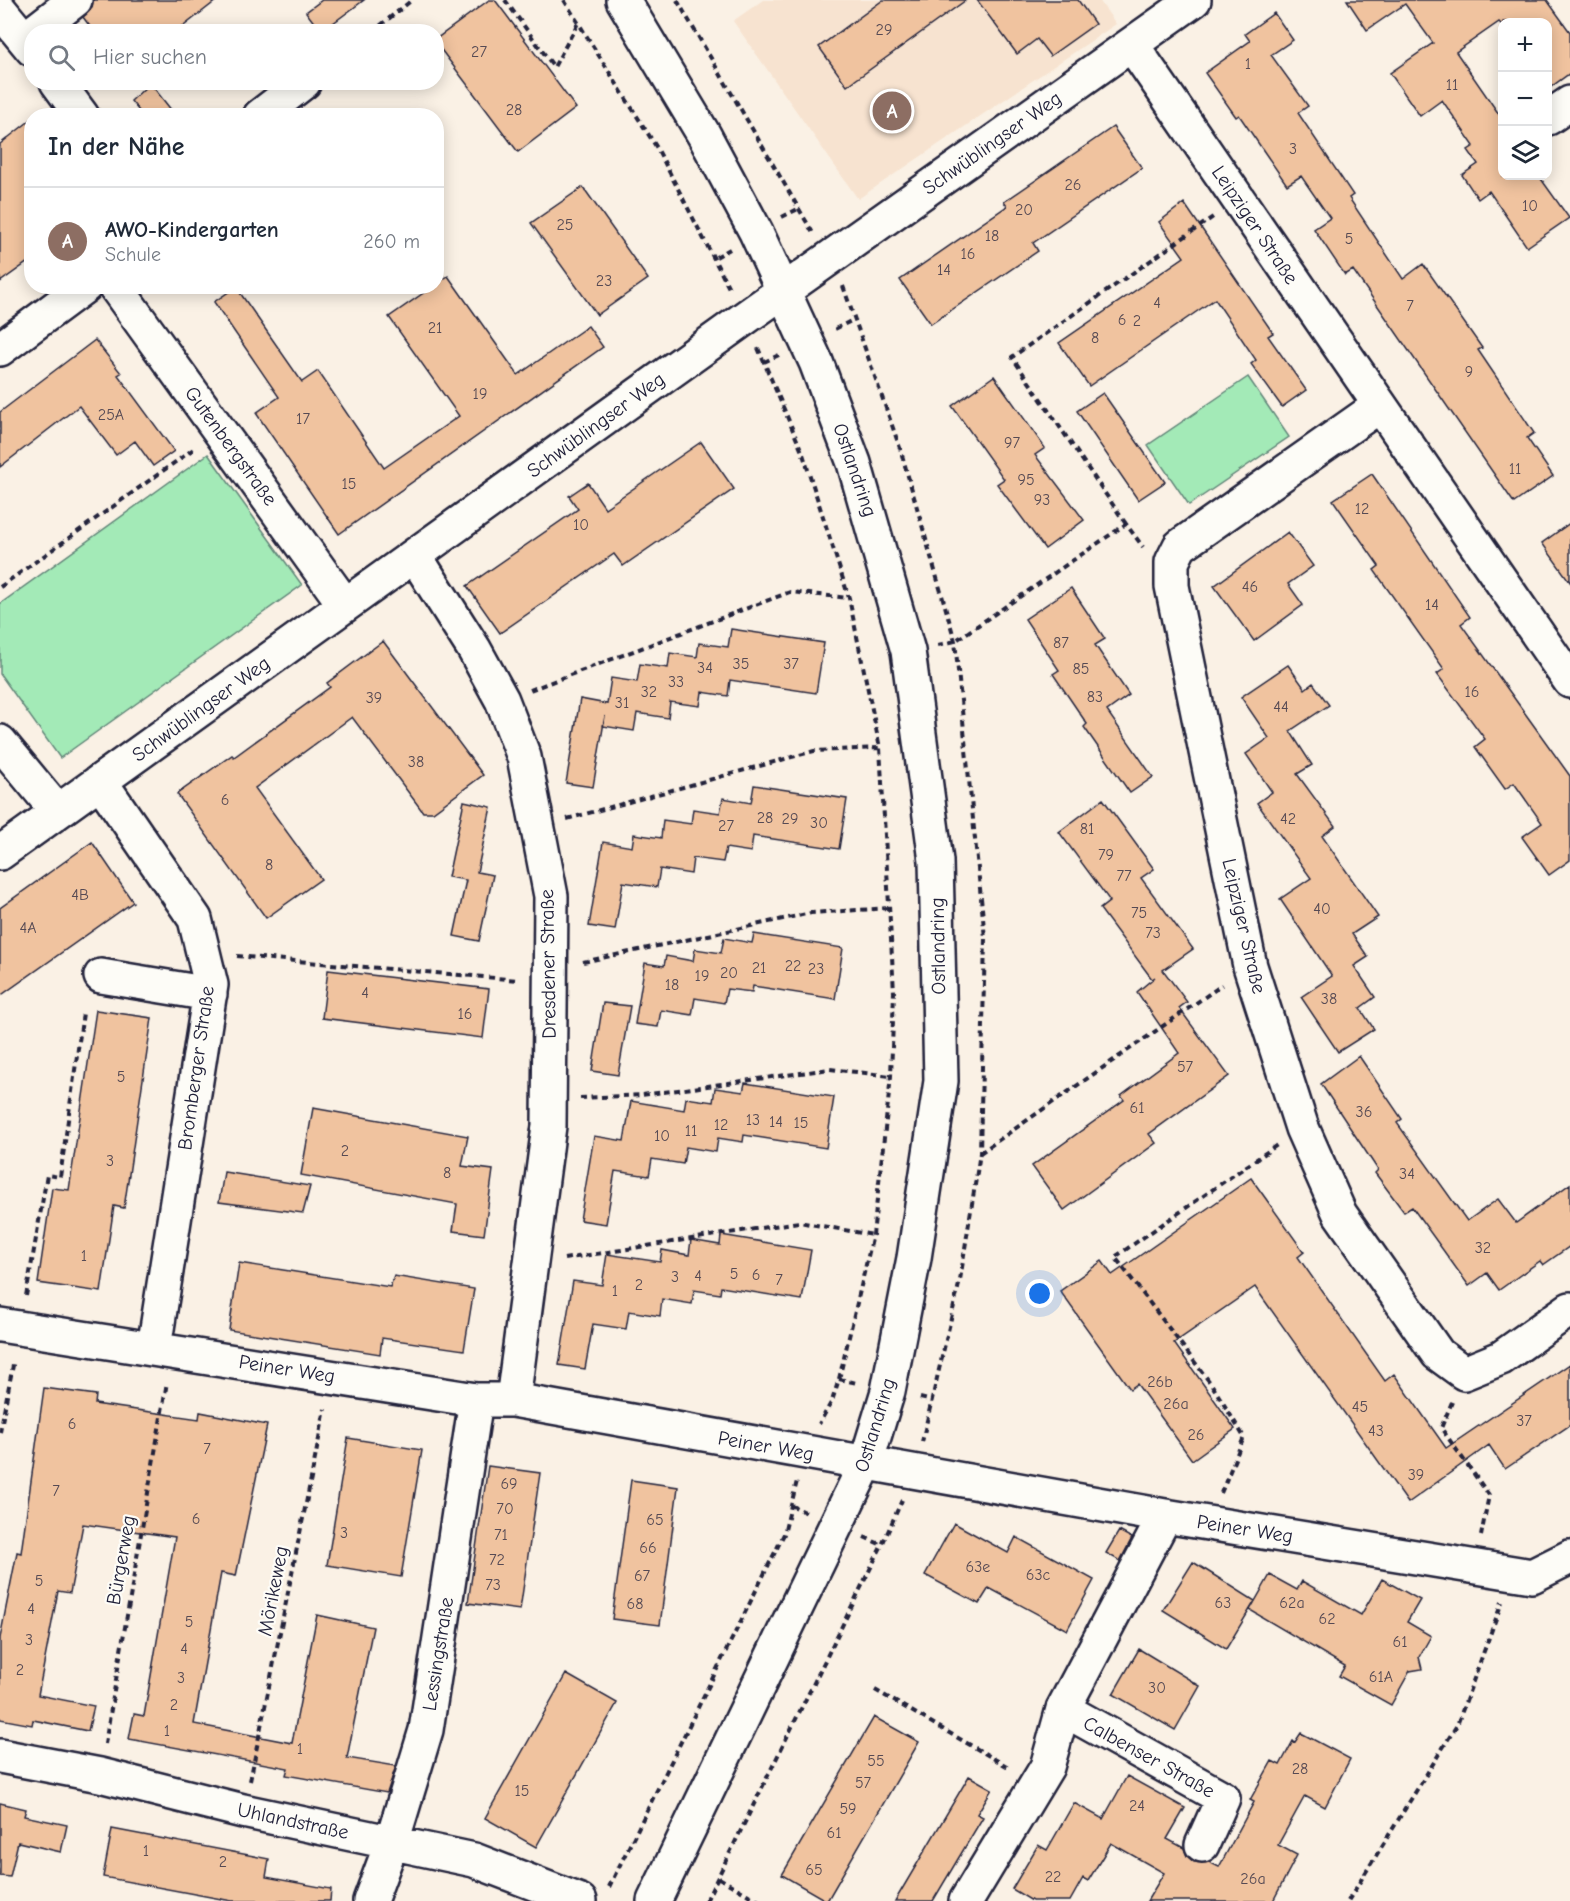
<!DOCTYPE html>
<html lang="de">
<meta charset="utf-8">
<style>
:root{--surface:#fff;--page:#f2f2f3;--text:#1f2937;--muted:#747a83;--line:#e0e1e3;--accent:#111827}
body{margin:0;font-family:"Comic Neue",sans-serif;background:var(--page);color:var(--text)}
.controls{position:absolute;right:18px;top:18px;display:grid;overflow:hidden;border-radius:12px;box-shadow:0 3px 15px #0003}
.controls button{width:54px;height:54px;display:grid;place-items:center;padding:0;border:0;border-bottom:2px solid var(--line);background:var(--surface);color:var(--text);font:30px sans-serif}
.you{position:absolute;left:1040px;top:1294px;width:21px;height:21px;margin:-15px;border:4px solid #fff;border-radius:50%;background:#1a73e8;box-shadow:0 0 0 9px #1a73e833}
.badge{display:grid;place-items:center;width:39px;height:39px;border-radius:50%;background:var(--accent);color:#fff;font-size:20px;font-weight:700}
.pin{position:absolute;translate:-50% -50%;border:3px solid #fff;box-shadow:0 2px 6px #0006}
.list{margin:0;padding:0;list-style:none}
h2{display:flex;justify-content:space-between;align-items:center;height:78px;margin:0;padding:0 24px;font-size:26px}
h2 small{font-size:20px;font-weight:400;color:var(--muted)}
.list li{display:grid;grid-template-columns:39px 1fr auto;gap:18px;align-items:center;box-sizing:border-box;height:108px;padding:0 24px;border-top:2px solid var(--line)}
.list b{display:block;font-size:22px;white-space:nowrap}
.list p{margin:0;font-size:20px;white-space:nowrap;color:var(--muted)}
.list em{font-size:20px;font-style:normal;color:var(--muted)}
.icon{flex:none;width:33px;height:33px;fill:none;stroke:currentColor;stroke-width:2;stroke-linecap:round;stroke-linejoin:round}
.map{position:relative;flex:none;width:1570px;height:1901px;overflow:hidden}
.search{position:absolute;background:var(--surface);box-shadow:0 3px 15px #0003;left:24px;top:24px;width:420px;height:66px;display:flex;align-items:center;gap:15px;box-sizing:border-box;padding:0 21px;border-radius:24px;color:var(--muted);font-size:22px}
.panel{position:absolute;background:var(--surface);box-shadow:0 3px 15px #0003;left:24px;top:108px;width:420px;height:186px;border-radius:24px}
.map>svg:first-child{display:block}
</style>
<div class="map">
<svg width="1570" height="1901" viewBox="0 0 1570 1901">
<rect width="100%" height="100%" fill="#faf1e5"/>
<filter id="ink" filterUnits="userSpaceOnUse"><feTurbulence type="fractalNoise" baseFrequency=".0167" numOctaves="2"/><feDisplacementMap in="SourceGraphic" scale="12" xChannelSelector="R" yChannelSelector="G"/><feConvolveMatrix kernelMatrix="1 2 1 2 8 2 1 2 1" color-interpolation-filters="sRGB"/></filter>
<g filter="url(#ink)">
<path fill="#f7e3d0" d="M763,0H1099L1116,24L858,199L733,21Z"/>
<path fill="#a3eab7" stroke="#628679" stroke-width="1.5" d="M1248,377L1289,437L1189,505L1148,445Z
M208,454L302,585L60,758L0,674V604Z"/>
<path fill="#f0c39f" stroke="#22223b" stroke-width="1.5" d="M93,0H217L176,32H94L83,17L92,8Z
M322,0H364L321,32L306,12Z
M489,0H495L576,108L518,152L436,43V39Z
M883,0H966L847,86L819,47Z
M977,0H1078L1095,24L1050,56L1037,39L1017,54Z
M1347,0H1547L1570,32V73L1548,89V22H1503V26L1499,22L1456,52L1503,120V176H1539L1569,218L1527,247L1489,191L1478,199L1462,175L1478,164L1468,150L1474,146L1442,100L1420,116L1390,73L1433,43L1405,4L1367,30Z
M1274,13L1293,40L1271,55L1308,106L1298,113L1353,195L1349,198L1403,279L1423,264L1482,348L1478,350L1534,433L1527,438L1553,476L1514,503L1353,270L1345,275L1314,229L1330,218L1301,176L1287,185L1239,115L1236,117L1205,73L1250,41L1245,34Z
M150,83L176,116H143L131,101Z
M32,119V259L0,282V144Z
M1113,127L1142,168L1033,243L1038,251L931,324L900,280L1007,206L1004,202Z
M583,187L648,279L597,315L531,223Z
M1184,203L1273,333L1268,336L1306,390L1282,407L1251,364L1256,360L1215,299L1089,386L1059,343L1184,257L1159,222Z
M448,276L518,375L588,326L603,347L339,534L256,413L279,397L214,302L236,287L302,382L318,371L384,468L459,416L389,317Z
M95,340L121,373L118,375L174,451L153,466L135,441L116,455L79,406L0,467V412Z
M994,376L1045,448L1035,455L1084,520L1045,549L997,484L1004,479L952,406Z
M1103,393L1165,482L1138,500L1077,411Z
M701,442L734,489L623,566L614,554L500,633L467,586L578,509L569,496L588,483L605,508Z
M1372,474L1470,617L1461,624L1570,776V860L1549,875L1522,837L1542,823L1514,783L1505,789L1475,747L1485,739L1437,674L1444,669L1374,570L1379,566L1333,500Z
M1570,523V582L1542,543Z
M1288,532L1313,566L1288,584L1303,605L1254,641L1214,586Z
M1071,588L1105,639L1095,645L1129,695L1107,711L1153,777L1130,793L1084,727L1087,724L1053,674L1059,670L1025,619Z
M731,629L824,643L816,693L730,680L728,696L702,692L700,706L670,702L668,718L637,713L634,731L603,726L605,716L593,787L566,783L580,699L607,704L611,678L637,682L640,664L668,668L670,653L697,657L699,643L728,647Z
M383,641L483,775L433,812H423L352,717L255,788L321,879L266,918L177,794L232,755L234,757L330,687L327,683Z
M1288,665L1305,689L1313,683L1329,705L1290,731L1312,765L1297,774L1335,826L1322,836L1378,917L1352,934L1368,957L1354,966L1375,997L1360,1008L1374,1029L1338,1052L1301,997L1332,976L1280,899L1311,878L1257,803L1272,792L1246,754L1269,738L1241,697Z
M754,785L847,799L839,849L753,836L751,852L726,848L723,862L693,858L691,874L660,869L657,887L623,882L615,930L589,926L603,842L632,847L634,834L661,838L663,820L691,824L693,809L720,813L723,798L751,803Z
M1103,799L1154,869L1141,878L1193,949L1163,970L1187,1002L1179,1008L1229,1076L1149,1134L1156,1143L1064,1210L1032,1166L1124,1100L1121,1096L1179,1053L1137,992L1155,977L1152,979L1100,909L1110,901L1059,832Z
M464,801L491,807L477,872L493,875L479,941L454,936L466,880L448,877Z
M92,842L133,902L0,996V908Z
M754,934L843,948L835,999L753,986L752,992L727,989L724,1003L695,998L692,1015L661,1010L658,1027L635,1024L645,963L664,966L666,956L693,961L695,949L721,953L724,938L752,943Z
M328,970L489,989L483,1038L322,1018Z
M603,1003L630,1006L618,1075L592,1071Z
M96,1010L152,1018L124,1208L114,1206L101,1292L38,1283L52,1188L69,1190Z
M1359,1056L1402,1119L1397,1123L1467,1221L1498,1199L1516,1223L1570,1184V1246L1543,1265L1540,1261L1499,1290L1487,1273L1469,1286L1412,1207L1404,1212L1375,1173L1378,1170L1321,1084Z
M745,1083L834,1097L826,1148L744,1135L743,1142L718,1138L716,1152L686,1147L683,1164L652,1159L649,1176L615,1171L606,1224L580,1220L594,1136L624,1141L631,1101L684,1110L686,1098L713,1102L715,1088L743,1092Z
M313,1108L468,1136L462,1166L493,1170L484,1235L453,1231L457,1204L301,1175Z
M224,1172L310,1186L303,1213L219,1202Z
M1251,1178L1304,1252L1298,1257L1385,1381L1394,1374L1446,1448L1570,1364V1425L1505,1469L1489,1445L1408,1503L1255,1287L1174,1343L1235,1429L1192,1460L1137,1384L1130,1389L1060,1291L1102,1261L1112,1275Z
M721,1235L811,1250L802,1300L721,1287L720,1294L694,1290L692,1304L662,1299L660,1316L629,1311L626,1329L593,1324L585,1369L559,1365L573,1281L602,1285L607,1254L660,1262L662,1250L689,1255L691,1240L720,1245Z
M239,1263L390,1287L394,1276L474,1289L464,1350L382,1338L380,1354L229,1330Z
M44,1388L96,1395L95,1404L199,1419L200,1412L267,1425L236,1576L221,1573L194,1724L292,1743L317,1615L373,1627L347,1758L396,1766L387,1793L286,1775L288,1768L129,1739L134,1714L144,1716L175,1537L83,1524L70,1593L58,1591L38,1695L94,1706L88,1731L33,1720L32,1725L0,1719V1638L17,1552L21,1553Z
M348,1438L422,1450L401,1577L327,1565Z
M488,1466L540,1473L520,1610L468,1603Z
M631,1480L678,1487L660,1625L612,1619Z
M954,1523L1008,1553L1016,1537L1094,1580L1067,1630L989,1588L979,1604L925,1575Z
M1119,1531L1132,1538L1120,1561L1106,1553Z
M1193,1562L1255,1601L1226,1649L1163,1610Z
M1270,1575L1297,1590L1302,1581L1361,1615L1382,1579L1420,1600L1407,1622L1431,1636L1419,1657L1422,1669L1410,1671L1391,1705L1339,1676L1345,1666L1250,1610Z
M1139,1649L1200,1686L1175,1730L1113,1694Z
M566,1674L617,1703L536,1847L485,1818Z
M874,1717L919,1742L827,1901L782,1875Z
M1301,1733L1350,1759L1325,1807L1305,1796L1278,1845L1297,1855L1273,1901H1147L1164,1873L1111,1843L1088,1881L1083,1878L1070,1901H1032L1012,1889L1038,1845L1047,1850L1074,1803L1103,1819L1127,1776L1185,1808L1167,1839L1184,1848L1187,1856L1194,1862H1209L1219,1867L1254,1802L1250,1800L1272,1761L1280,1765L1293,1741L1295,1742Z
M969,1776L992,1789L977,1814L983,1817L933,1901H895Z
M0,1803L26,1809L24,1816L67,1825L61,1852L18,1842L10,1877L0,1876Z
M112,1829L269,1859L266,1877L331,1889L330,1901H232L103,1877Z"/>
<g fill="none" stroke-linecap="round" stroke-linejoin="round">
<g stroke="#22223b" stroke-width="38">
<path id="minor" d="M623,0L704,135L756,232L816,362L854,463L908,651L936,861L941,1081L914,1258L888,1391L866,1463L654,1901
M0,10L32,49
M34,32L75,0
M1132,45L1570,681
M57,82L82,116
M260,116L304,82
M1548,118L1570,103
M115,286L345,605
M0,349L85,286
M1379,406L1180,546L1172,562V586L1250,966L1302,1128L1340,1214L1438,1354L1464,1373L1501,1358L1570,1309
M415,556L474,649L502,700L524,757L551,896L549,1126L513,1400
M0,742L57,811
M100,781L195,919L211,985L154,1348
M0,853L745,318L1194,0
M101,976L210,994
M0,1325L476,1400H513L1165,1516L1532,1576L1570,1557
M1063,1709L1223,1798L1202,1845
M0,1756L100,1775L243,1811L474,1860L580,1901
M370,1901L392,1842L426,1730L476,1400
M966,1901L1047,1767L1063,1709L1165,1516"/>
</g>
<path stroke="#22223b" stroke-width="4" stroke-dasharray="6 4.5" stroke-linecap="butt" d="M505,0L554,67L578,23
M564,0L657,148L730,290
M677,0L813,233
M372,32L412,0
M782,217L798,209
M716,257L730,249
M843,286L900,448L955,641L985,938L980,1153L960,1280L922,1442
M835,329L853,320
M758,348L803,454L849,598L880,748L894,992L891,1076L873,1235L839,1379L832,1401L819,1424
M764,362L779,355
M1126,524L1012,357L1213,217
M0,587L195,448
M938,645L955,641L1126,524L1143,547
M530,690L790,592L849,598
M567,819L814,751L880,748
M237,956L519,980
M583,962L811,913L890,908
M580,1098L642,1095L830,1069L891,1076
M980,1153L1222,985
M564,1259L799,1222L873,1235
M26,1296L47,1175L60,1177L83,1013
M839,1379L857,1383
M920,1398L933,1401
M1452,1402L1441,1428L1489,1495L1481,1536
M0,1432L14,1360
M1221,1493L1244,1437L1212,1385L1115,1257L1277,1145
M791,1505L807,1513
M864,1537L882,1545
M875,1690L1010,1768
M105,1744L167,1382
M250,1781L325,1409
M719,1878L759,1901
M609,1887L784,1534L797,1481
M706,1901L882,1545L902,1500
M1348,1901L1457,1725L1502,1602"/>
<use href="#minor" stroke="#fdfcf7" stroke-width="33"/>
</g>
</g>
<g text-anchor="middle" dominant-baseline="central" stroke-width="4.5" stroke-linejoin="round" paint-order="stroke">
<g font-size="16" fill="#564a54">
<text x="884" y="30">29</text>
<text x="479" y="52">27</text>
<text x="1248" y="64">1</text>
<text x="1452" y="85">11</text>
<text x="514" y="110">28</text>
<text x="1293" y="149">3</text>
<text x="1073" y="185">26</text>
<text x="1530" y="206">10</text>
<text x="1024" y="210">20</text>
<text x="565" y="225">25</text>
<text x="992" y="236">18</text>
<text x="1349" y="239">5</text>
<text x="968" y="254">16</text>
<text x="944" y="270">14</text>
<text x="604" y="281">23</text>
<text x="1157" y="303">4</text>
<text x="1410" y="306">7</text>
<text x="1122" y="320">6</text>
<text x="1137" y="321">2</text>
<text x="435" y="328">21</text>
<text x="1095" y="338">8</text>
<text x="1469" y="372">9</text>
<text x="480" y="394">19</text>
<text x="111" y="415">25A</text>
<text x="303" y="419">17</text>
<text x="1012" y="443">97</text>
<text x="1515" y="469">11</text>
<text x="1026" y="480">95</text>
<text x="349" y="484">15</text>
<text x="1042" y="500">93</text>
<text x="1362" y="509">12</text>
<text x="581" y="525">10</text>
<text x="1250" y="587">46</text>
<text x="1432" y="605">14</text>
<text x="1061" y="643">87</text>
<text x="741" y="664">35</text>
<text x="791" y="664">37</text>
<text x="705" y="668">34</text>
<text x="1081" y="669">85</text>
<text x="676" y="682">33</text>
<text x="649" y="692">32</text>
<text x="1472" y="692">16</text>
<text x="1095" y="697">83</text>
<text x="374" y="698">39</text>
<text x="622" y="703">31</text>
<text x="1281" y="707">44</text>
<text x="416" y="762">38</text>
<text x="225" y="800">6</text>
<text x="765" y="818">28</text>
<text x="790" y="819">29</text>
<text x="1288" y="819">42</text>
<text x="819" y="823">30</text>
<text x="726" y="826">27</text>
<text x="1087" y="829">81</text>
<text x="1106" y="855">79</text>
<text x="269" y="865">8</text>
<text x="1124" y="876">77</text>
<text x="80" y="895">4B</text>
<text x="1322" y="909">40</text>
<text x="1139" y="913">75</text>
<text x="28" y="928">4A</text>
<text x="1153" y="933">73</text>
<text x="793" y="966">22</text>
<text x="759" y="968">21</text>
<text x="816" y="969">23</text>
<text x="729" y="973">20</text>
<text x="702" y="976">19</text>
<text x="672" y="985">18</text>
<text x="365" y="993">4</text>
<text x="1329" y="999">38</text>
<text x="465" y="1014">16</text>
<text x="1185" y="1067">57</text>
<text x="121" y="1077">5</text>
<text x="1137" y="1108">61</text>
<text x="1364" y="1112">36</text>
<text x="753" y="1120">13</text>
<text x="776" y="1122">14</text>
<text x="801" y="1123">15</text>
<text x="721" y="1125">12</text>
<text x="691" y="1131">11</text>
<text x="662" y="1136">10</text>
<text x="345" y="1151">2</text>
<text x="110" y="1161">3</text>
<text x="447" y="1173">8</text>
<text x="1407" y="1174">34</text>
<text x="1483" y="1248">32</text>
<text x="84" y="1256">1</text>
<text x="734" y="1274">5</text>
<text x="756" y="1275">6</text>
<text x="698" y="1276">4</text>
<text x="675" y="1277">3</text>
<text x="779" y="1280">7</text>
<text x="639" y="1285">2</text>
<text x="615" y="1291">1</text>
<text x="1160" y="1382">26b</text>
<text x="1176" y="1404">26a</text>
<text x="1360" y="1407">45</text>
<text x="1524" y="1421">37</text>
<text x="72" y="1424">6</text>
<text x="1376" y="1431">43</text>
<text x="1196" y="1435">26</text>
<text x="207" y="1449">7</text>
<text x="1416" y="1475">39</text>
<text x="509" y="1484">69</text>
<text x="56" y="1491">7</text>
<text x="505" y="1509">70</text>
<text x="196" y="1519">6</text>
<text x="655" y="1520">65</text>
<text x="344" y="1533">3</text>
<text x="501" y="1535">71</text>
<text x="648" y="1548">66</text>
<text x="497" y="1560">72</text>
<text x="978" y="1567">63e</text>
<text x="1038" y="1575">63c</text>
<text x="642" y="1576">67</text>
<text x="39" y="1581">5</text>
<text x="493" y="1585">73</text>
<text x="1223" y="1603">63</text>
<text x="1292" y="1603">62a</text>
<text x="635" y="1604">68</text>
<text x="31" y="1609">4</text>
<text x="1327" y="1619">62</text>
<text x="189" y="1622">5</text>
<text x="29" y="1640">3</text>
<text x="1400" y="1642">61</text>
<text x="184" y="1649">4</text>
<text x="20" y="1670">2</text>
<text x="1381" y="1677">61A</text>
<text x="181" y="1678">3</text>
<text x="1157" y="1688">30</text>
<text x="174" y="1705">2</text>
<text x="167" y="1731">1</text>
<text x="300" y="1749">1</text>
<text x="876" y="1761">55</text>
<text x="1300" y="1769">28</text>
<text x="863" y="1783">57</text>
<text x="522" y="1791">15</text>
<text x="1137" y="1806">24</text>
<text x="848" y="1809">59</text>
<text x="834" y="1833">61</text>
<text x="146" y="1851">1</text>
<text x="223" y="1862">2</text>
<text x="814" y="1870">65</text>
<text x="1053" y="1877">22</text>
<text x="1253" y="1879">26a</text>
</g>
<g font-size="20" fill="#22223b" stroke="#fdfcf7">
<text transform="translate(992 143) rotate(-35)">Schwüblingser Weg</text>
<text transform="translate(1255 225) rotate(56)">Leipziger Straße</text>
<text transform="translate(596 425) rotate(-36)">Schwüblingser Weg</text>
<text transform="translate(231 446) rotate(54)">Gutenbergstraße</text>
<text transform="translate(855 470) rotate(71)">Ostlandring</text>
<text transform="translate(201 709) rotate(-36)">Schwüblingser Weg</text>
<text transform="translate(1244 926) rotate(77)">Leipziger Straße</text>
<text transform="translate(938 946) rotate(-91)">Ostlandring</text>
<text transform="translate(548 964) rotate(-91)">Dresdener Straße</text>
<text transform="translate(196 1068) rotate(-82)">Bromberger Straße</text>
<text transform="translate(287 1369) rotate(9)">Peiner Weg</text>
<text transform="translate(875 1425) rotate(-73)">Ostlandring</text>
<text transform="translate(766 1446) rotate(10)">Peiner Weg</text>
<text transform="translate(1245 1529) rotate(9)">Peiner Weg</text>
<text transform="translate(121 1560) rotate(-80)">Bürgerweg</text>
<text transform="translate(273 1591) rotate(-79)">Mörikeweg</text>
<text transform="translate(438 1654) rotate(-81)">Lessingstraße</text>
<text transform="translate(1149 1757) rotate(29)">Calbenser Straße</text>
<text transform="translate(293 1821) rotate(12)">Uhlandstraße</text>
</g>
</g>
</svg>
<div class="controls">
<button>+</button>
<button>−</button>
<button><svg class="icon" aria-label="layers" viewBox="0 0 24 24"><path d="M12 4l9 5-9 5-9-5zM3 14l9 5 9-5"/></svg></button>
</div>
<div class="you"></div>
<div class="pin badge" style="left:892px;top:111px;background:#8d6e63">A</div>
<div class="search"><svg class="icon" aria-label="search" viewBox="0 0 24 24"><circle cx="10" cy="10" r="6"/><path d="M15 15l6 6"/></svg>Hier suchen</div>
<section class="panel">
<h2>In der Nähe<small></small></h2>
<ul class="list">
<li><span class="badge" style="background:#8d6e63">A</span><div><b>AWO-Kindergarten</b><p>Schule</p></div><em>260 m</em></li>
</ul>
</section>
</div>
